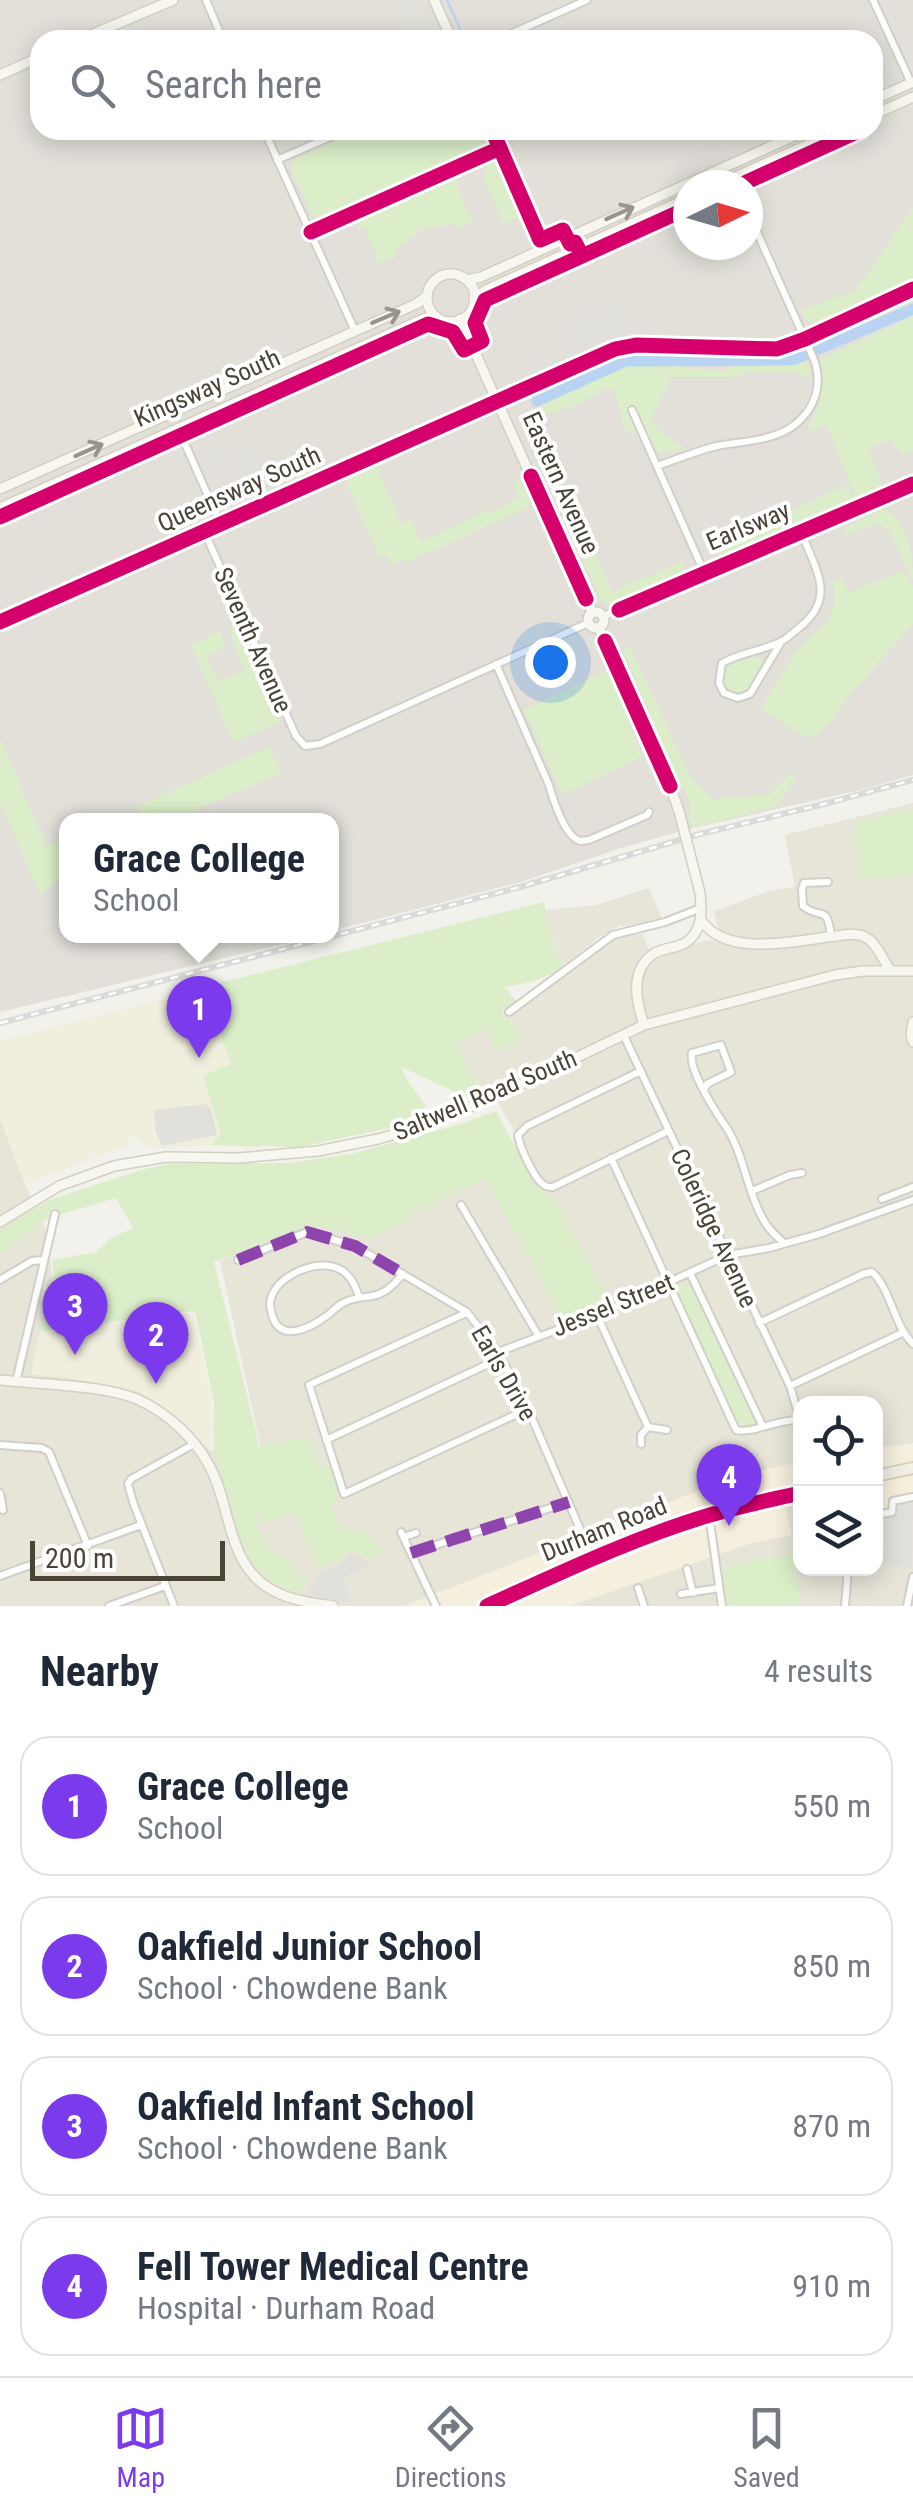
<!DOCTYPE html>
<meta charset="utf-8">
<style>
:root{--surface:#fff;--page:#f2f2f3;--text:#1f2937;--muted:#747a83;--line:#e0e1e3;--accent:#7c3aed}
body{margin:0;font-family:"Roboto Condensed",sans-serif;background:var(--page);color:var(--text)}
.controls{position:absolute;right:30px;bottom:30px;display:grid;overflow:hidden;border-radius:20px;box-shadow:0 5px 25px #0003}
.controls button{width:90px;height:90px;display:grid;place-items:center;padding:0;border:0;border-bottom:2px solid var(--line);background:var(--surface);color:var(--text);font:50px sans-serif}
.compass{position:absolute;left:673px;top:170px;width:90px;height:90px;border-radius:50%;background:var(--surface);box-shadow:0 5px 25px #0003;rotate:85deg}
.scale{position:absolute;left:30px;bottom:25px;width:195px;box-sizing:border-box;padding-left:10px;border:5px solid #494436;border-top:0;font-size:28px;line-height:35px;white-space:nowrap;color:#494436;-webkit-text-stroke:8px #fff;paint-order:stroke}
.you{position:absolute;left:550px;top:662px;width:35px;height:35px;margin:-25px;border:8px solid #fff;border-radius:50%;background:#1a73e8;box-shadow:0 0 0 15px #1a73e833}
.badge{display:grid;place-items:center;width:65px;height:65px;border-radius:50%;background:var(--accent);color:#fff;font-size:32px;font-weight:700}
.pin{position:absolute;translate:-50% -82px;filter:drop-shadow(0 2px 5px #0008)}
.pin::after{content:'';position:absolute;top:52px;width:35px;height:30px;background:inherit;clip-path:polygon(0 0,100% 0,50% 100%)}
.popup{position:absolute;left:59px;top:813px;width:280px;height:130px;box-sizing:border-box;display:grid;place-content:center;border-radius:20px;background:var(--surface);filter:drop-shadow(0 2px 8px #0005);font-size:32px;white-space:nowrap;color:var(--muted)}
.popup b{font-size:38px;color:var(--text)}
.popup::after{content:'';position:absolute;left:50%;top:100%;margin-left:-20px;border:20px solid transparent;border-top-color:var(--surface)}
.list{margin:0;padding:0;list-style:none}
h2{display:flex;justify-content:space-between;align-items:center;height:130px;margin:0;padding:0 40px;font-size:42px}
h2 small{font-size:32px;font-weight:400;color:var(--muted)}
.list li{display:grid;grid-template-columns:65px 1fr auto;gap:30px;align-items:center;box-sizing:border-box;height:140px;margin:0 20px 20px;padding:0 20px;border:2px solid var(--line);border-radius:30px}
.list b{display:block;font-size:38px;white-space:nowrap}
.list p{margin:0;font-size:32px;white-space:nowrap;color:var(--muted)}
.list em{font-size:32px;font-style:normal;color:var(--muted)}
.icon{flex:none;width:55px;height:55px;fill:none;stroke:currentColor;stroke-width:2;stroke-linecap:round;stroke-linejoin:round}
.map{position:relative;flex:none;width:913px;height:1606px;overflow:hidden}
.search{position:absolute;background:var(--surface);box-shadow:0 5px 25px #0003;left:30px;right:30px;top:30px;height:110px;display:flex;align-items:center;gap:25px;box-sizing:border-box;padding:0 35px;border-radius:30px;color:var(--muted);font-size:38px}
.sheet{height:770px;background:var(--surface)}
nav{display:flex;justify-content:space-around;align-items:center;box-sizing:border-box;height:140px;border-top:2px solid var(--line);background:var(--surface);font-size:28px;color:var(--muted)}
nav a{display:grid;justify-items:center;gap:5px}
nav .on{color:var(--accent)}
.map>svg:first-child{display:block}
</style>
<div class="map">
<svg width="913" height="1606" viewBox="0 0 913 1606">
<rect width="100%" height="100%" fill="#f2f1eb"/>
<path fill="#e7e4d8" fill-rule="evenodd" d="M913,803V1606H0V1119L25,1184L44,1223L53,1279L31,1374L75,1378L139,1392L178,1418L210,1450L261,1448L220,1261L318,1220L485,1178L531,1154L513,1129L491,1090L481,1093L457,1041L487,1029L560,980L598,949L620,936L642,934L650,951L657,960L673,950L707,940L722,942L714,911L772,890L795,887L785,835ZM800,1404H876V1568H800Z
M649,888L662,918L639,924L620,926L599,937L564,965L555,951L546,910L596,905Z"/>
<path fill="#f5efdd" d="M913,1443V1496L889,1509L876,1512V1448Z
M714,1458L723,1478L800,1462V1502L785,1506L792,1535L749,1544L570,1606H404L702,1489L696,1466Z"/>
<path fill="#e2e0d9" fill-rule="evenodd" d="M0,0H913V775L865,789L693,828L624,847L521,882L332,931V820H66V936H316L0,1012ZM40,40H873V130H40ZM688,185H748V245H688Z"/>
<path fill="#f0eedd" d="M414,934L424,985L409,989L396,1001L401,1022V1067L404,1075L431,1114L408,1124L295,1148L263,1145L261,1147L211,1145L162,1148L144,1146L137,1138L128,1137L129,1145L25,1184L0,1119V1041Z
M193,1313L211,1399L210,1450L178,1418L139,1392L91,1381L31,1374L40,1331L128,1321L159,1315Z"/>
<path fill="#dbeec9" d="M361,130H483L487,141L482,147L320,219H314L291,168L294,160Z
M492,161L497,163L521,216L506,223L502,221L483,177L487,170L485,164Z
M453,177L459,181L456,183L469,214L474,213L473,221L457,229L455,224L422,229L396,250L397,256L380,263L376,261L374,259L377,256L364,226L360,228L359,220Z
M913,207V279L821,322L806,321L801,310L852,292L869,272Z
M913,316V452L902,454L890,439L869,448L884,491L857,502L827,426L812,431L808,427L819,406L818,361Z
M644,352L678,354L682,368L724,371L738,365L806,362L810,370L808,376H800L794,371H749L734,377H671L651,418L658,429L685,449L659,453L652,441L625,430L613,387L599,392L572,407L534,417C544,383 612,358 644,352Z
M537,427L612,592L683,561L684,573L608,605L602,601L525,433Z
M375,463L401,523L411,519L421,542L489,509L493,514L494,511L519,497L514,482L519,479L530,503L528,508L405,563L402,559L391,564L387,555L380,558L346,482L348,477Z
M847,485L854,502L728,552L714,554L717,541L743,533L741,523L745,517L752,528Z
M883,509C908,519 913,556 913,580L890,532L879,523L847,534L844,529Z
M903,571L913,586V624L843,703L833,720L815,737C798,738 779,717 760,710L795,653L830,619L835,601L833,580L841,578L849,593Z
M235,624L239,626L281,722L233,742L191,645L214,634L221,633L225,647L207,656L218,681L244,671L230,635L231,626Z
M630,647L690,776L713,799L768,795L789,774L797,778L775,807L693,827C686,818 691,815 690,805C690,800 687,794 685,788L680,785L623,649Z
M749,657H758L761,660L762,670L745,692C730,695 713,683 725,667C729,662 742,660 749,657Z
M608,670L642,757L562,794L524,710Z
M0,742H2L46,846L66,838V873L40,895L0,802Z
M269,747L282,773L172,820H142L138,806Z
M913,809V876L860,878L855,822Z
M544,902L555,951L564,965C546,980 528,983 505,987L516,1001L502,1013L525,1037L496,1051L487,1029L457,1042L481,1093L467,1098L402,1067L404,1075L431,1114L408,1124L295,1148L263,1145L261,1147L211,1145L221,1134L204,1079L205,1075L231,1064L203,987Z
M496,1111L536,1186L556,1202L610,1302L563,1319L485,1178L408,1215L412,1220L371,1238L319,1225L214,1262L259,1444L256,1446L309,1437L318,1467L329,1465L338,1494L331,1508L342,1527L365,1531L385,1551L374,1560L350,1550L343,1558L319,1568L303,1536L305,1526L292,1513L263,1523L257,1513L255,1517L263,1541L287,1560L296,1575H308L301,1593L270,1581L251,1562L238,1530L213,1446L214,1402L195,1311C144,1315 93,1327 40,1331L54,1279L52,1260L96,1252L111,1238L133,1228L116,1198L49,1218L0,1254V1231L49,1200L141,1170L168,1164L290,1163L355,1153L457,1125Z
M690,1281L756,1421L752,1426L737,1424L674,1288Z
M793,1553L801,1606H727L722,1572L738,1563Z"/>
<path fill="#e1e0da" d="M417,0H422L429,16L428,23H431L437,40H411L396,9Z
M615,302L627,328L621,336L520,382L515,371L578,344L568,323Z
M215,434L224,461L254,448L258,457L263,455L278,488L264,494L253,470L234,478L229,468L214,475L199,441Z
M205,1104L211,1109L217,1135L162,1146L156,1132L154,1110Z
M913,1499L912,1567L881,1565L878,1571H869V1569L876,1568V1517L894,1515L895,1503Z
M351,1553L372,1564L343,1578L352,1603L308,1594L316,1575L333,1569Z"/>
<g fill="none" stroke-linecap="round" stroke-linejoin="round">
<path stroke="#b9d4f3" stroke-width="2.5" d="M447,0L464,38"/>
<path stroke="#b9d4f3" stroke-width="11" d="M537,401L626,361L793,360L913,309"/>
<g stroke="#d0cfc9" stroke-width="10">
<path id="street" d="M206,0L223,40
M873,0L911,83
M497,40L587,0
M264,130L355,331
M277,160L346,130
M311,232L500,148
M632,410L704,572
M178,428L221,525
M657,466C677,459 697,451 717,446C733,443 749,442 765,438C801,430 826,400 815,362L748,212
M204,531L296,736L305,746L320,744L588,623
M604,616L913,484
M0,622L615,349L636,345L777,349L805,339L913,289
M781,642L750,694L738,698L724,693L719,683L722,663C740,653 761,651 780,642C787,639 793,632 799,628C838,597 815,570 801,531
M496,664L549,785C553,799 565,837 580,841C583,841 586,840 589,840L647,815L649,812
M828,882L804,883L802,889L803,906C822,921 827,903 831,936
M509,1012L613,935L665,922L701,908
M624,1036L790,1386L800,1420
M641,1071L527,1126L518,1135C519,1145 534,1179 544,1185C546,1187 550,1187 553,1187L668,1131
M704,1090L707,1084L731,1072L721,1045L692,1053C688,1070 717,1114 728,1130C745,1158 747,1192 763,1219C768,1229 776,1236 784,1243
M611,1158L736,1430C753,1434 777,1419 800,1420
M752,1191L790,1175L802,1173
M882,1199L913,1187
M461,1205L538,1335
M238,1260L307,1232L355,1246L467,1312L498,1352L528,1409L593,1559
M690,1273L762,1425
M0,1280L32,1261L44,1260
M359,1297C354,1281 347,1269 330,1266C308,1262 273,1279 270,1303C270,1306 272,1315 273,1318C282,1342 310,1328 325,1317C331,1313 337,1306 343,1303C350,1299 358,1298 365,1297C383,1296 392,1287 403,1274
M466,1313L309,1385L344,1494L528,1409
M597,1315L648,1427
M759,1323L863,1274L872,1272C892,1291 893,1324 913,1344
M498,1352L597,1315L728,1255L769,1248L819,1234L913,1200
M16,1382L55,1214
M790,1386L904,1332
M326,1440L501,1358
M641,1444V1435L648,1427L667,1430
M0,1445L42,1448L49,1452L88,1546
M0,1493L3,1510
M709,1515L722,1606
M876,1515L892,1512L893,1501L913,1497
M401,1532L436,1606
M404,1537L416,1533
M411,1553L569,1502
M687,1569L693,1593
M0,1576L141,1525
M638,1588L644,1606
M681,1594L719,1588
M109,1606L165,1586
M174,1606L134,1505L128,1484L131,1479L194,1444
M845,1606L848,1568
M907,1606L913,1577"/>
</g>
<g stroke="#d2d0c2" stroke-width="12">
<path id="secondary" d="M434,0L452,40
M79,40L173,0
M0,75L40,57
M873,100L913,82
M873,115L913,97
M492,130L544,248
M717,185L841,130
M427 298a24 24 0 1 1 48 0a24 24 0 1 1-48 0Z
M467,280L481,277L807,130
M474,298L486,290L688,198
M460,319L592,612
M0,489L416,304L427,296
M0,508L423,319L435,316
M588 620a8 8 0 1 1 16 0a8 8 0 1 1-16 0Z
M599,628L670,786L679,811
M701,920C727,959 797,940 836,936C846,935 858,932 867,938C877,944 883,960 890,970
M913,1022L911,1035L913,1042
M644,1025C636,1001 629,969 655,953C664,948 676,948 685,943C703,932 702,911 700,893
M0,1222L59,1186L114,1166L166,1157L238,1158L318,1151L378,1139L417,1128L488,1100L644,1025L835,975L863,971H913
M0,1380C38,1384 103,1385 137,1399C166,1412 194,1437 209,1465C232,1506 226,1567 274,1591C293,1601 313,1603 333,1606"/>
</g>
<g stroke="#d6d1b7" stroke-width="14">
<path id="primary" d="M876,1476L913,1468
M487,1606C560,1573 633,1538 710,1515C740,1506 770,1500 800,1493"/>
</g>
<use href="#street" stroke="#fdfdfc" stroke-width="6"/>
<use href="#secondary" stroke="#f7f6ef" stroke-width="9"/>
<use href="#primary" stroke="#f1efe4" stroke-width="10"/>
<g stroke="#dadad9" stroke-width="6">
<path id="rail" d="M0,1023L520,887L700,834L820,805L913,780"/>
</g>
<use href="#rail" stroke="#fff" stroke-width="2.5" stroke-dasharray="8" stroke-linecap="butt"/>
<g stroke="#d2d0c2" stroke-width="12" stroke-linecap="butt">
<path id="secondary-bridge" d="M679,811L700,893"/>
</g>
<use href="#secondary-bridge" stroke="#f7f6ef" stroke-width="9"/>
<path stroke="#8e44ad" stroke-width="12" stroke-dasharray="25 12" stroke-linecap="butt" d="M238,1260L307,1232L355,1246L403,1274
M411,1553L569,1502"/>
<g stroke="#fff" stroke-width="21">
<path id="cycleway" d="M492,130L540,240L563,230L570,244L575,242L582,256
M740,185L861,130
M311,232L500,148
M531,476L586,599
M0,517L428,324L453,332L464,350L482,341L475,323L485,300L688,208
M619,610L913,484
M0,622L615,349L636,345L777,349L805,339L913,289
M605,641L670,786
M487,1606C560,1573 633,1538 710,1515C740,1506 770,1500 800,1493"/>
</g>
<use href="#cycleway" stroke="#d6006c" stroke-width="15"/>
</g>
<defs><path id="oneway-shaft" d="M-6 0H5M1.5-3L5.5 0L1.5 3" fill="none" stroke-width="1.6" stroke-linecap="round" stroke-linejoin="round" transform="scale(2.5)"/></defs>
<g stroke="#979489">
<use href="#oneway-shaft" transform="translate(620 213) rotate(-24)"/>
<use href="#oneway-shaft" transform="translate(386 317) rotate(-23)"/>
<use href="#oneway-shaft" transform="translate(89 450) rotate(-24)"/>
</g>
<g text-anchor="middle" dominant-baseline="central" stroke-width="8" stroke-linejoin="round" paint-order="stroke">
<g font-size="25" fill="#494436" stroke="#fff">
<text transform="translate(207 388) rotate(-24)">Kingsway South</text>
<text transform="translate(561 483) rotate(66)">Eastern Avenue</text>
<text transform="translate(239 489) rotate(-24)">Queensway South</text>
<text transform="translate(748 526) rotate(-23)">Earlsway</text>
<text transform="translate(253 640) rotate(66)">Seventh Avenue</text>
<text transform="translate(485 1095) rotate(-23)">Saltwell Road South</text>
<text transform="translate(714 1228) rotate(65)">Coleridge Avenue</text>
<text transform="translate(613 1305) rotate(-22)">Jessel Street</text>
<text transform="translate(504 1373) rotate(60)">Earls Drive</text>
<text transform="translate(604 1529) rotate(-22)">Durham Road</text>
</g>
</g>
</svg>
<div class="controls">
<button><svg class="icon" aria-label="locate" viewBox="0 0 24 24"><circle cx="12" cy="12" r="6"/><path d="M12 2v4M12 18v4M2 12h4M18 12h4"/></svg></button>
<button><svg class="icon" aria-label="layers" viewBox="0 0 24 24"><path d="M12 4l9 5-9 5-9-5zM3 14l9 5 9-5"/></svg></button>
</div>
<svg class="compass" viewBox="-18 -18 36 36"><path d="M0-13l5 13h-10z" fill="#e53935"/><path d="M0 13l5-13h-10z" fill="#747a83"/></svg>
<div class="scale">200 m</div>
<div class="you"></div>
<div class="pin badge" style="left:199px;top:1058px">1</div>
<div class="popup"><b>Grace College</b>School</div>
<div class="pin badge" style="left:156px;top:1384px">2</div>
<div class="pin badge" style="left:75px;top:1355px">3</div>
<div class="pin badge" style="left:729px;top:1526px">4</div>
<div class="search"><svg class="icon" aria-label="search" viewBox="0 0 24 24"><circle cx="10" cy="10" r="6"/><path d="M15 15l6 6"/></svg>Search here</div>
</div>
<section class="sheet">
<h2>Nearby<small>4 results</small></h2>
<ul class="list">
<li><span class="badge">1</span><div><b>Grace College</b><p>School</p></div><em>550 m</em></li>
<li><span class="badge">2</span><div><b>Oakfield Junior School</b><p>School · Chowdene Bank</p></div><em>850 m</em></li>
<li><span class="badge">3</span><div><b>Oakfield Infant School</b><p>School · Chowdene Bank</p></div><em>870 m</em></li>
<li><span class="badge">4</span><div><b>Fell Tower Medical Centre</b><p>Hospital · Durham Road</p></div><em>910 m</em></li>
</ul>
</section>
<nav>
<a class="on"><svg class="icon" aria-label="map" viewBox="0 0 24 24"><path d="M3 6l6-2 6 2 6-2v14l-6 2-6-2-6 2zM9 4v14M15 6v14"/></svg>Map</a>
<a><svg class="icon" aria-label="directions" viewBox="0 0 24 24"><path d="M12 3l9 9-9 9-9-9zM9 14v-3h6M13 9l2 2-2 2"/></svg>Directions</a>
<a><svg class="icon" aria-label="saved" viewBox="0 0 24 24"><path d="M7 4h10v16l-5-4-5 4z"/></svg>Saved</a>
</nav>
